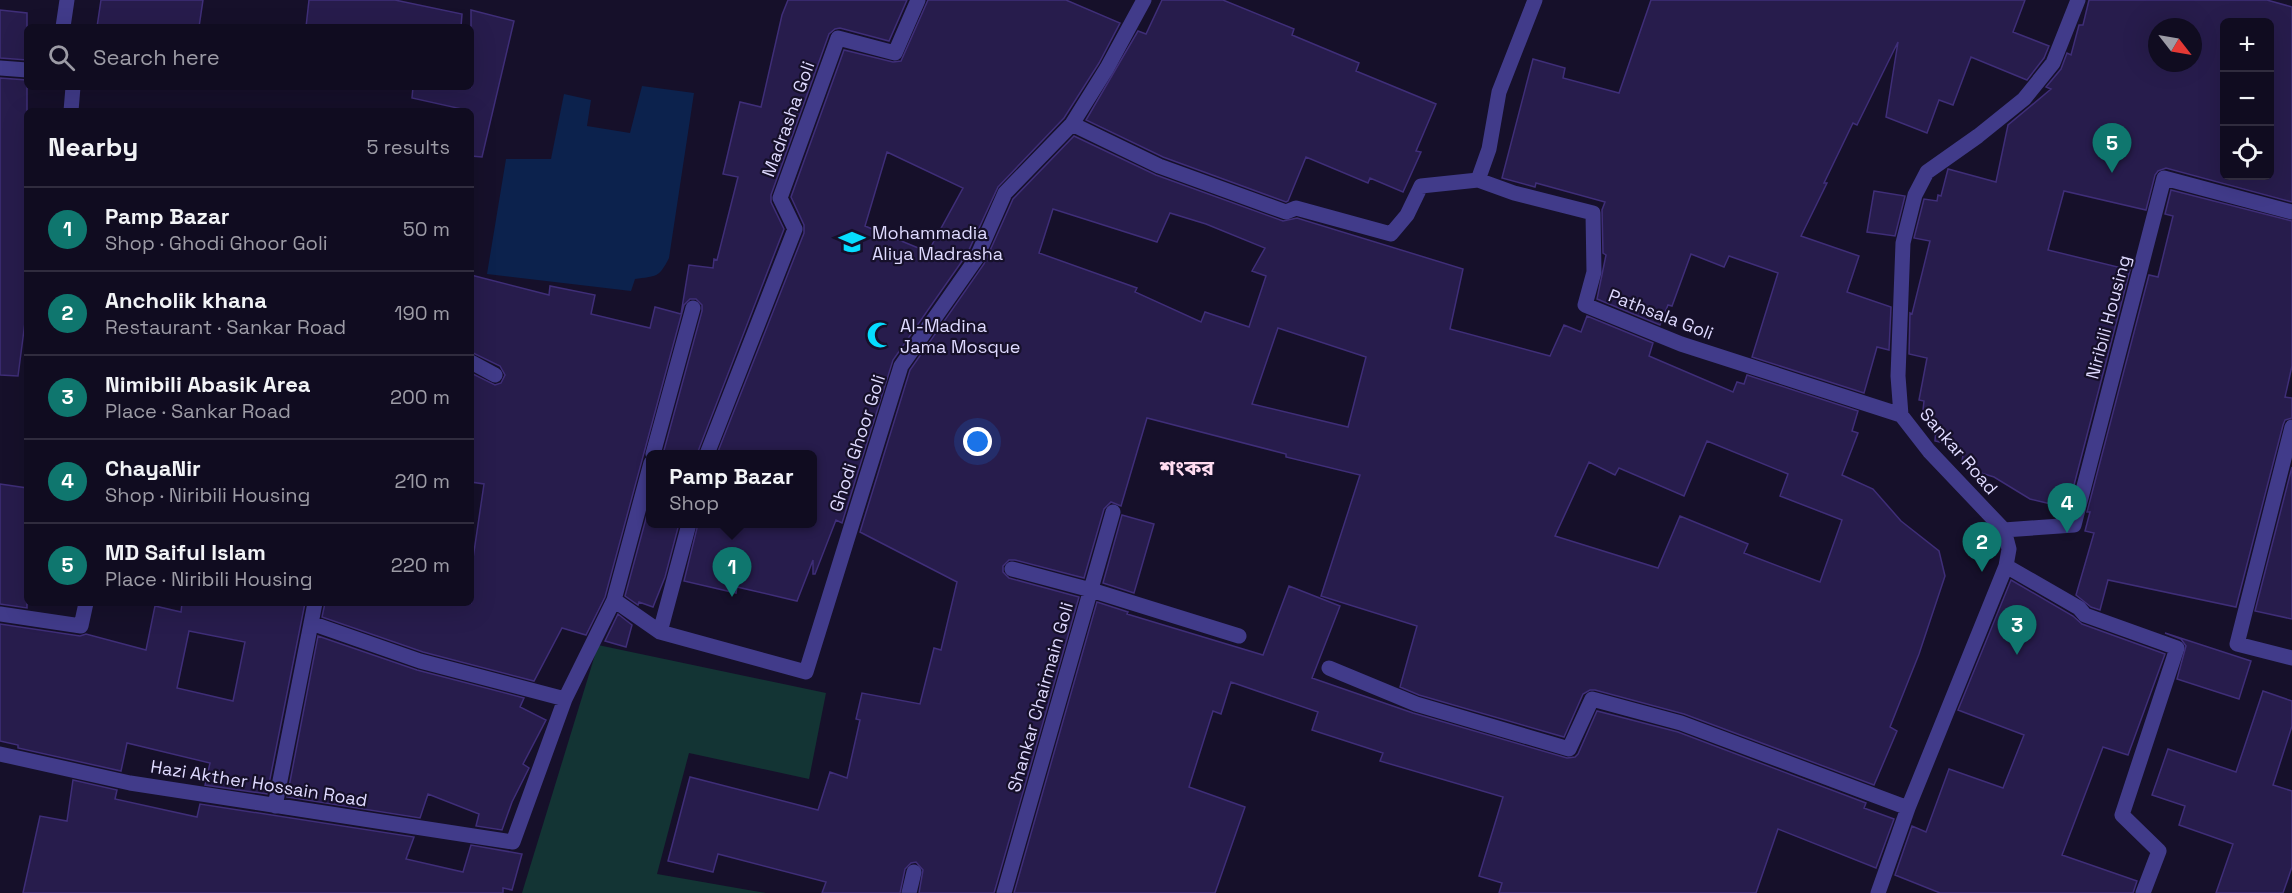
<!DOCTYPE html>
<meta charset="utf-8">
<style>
:root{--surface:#100c20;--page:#191529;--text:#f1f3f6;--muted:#9c9ba5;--line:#302c3e;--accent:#0f766e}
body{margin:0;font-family:"Space Grotesk","Noto Sans Bengali",sans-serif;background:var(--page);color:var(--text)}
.controls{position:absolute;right:18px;top:18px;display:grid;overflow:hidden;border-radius:9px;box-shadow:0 6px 24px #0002}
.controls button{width:54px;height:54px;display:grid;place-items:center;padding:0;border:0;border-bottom:2px solid var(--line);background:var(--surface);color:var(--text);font:30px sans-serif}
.compass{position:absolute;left:2148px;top:18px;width:54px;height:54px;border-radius:50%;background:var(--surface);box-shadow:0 6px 24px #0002;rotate:121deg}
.you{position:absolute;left:978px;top:442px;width:21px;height:21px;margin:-15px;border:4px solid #fff;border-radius:50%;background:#1a73e8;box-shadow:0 0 0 9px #1a73e833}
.badge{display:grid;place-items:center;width:39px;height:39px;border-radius:50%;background:var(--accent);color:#fff;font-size:20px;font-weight:700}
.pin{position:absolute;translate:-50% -50px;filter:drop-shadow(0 2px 3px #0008)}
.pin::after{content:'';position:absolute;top:32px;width:21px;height:18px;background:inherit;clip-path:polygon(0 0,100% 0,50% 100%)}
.popup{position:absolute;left:646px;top:450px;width:171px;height:78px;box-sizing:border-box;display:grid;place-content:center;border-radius:9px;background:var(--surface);filter:drop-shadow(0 2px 4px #0005);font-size:20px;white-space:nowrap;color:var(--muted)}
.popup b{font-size:22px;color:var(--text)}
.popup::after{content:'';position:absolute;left:50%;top:100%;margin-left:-12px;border:12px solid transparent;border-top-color:var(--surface)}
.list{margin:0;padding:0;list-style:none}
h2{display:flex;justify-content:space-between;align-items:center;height:78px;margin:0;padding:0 24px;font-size:26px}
h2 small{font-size:20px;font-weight:400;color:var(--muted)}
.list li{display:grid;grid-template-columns:39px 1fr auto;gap:18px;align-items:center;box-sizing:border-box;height:84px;padding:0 24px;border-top:2px solid var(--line)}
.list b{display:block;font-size:22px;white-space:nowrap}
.list p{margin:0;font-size:20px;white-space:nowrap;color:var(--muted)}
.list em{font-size:20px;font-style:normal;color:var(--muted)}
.icon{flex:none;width:33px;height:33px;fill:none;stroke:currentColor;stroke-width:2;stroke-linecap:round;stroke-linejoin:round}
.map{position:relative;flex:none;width:2292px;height:893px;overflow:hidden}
.search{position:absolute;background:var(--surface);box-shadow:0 6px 24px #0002;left:24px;top:24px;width:450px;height:66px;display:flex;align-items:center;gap:15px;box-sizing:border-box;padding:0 21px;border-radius:9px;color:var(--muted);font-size:22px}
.panel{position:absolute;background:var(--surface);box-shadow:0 6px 24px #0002;left:24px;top:108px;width:450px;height:498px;border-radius:9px}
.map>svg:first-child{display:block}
</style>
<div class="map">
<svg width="2292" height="893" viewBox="0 0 2292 893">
<rect width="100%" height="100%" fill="#16102a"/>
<path fill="#133434" d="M598,645L826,693L809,779L689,753L657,874L766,893H522Z"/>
<path fill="#0c224d" d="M642,86L694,93L669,258C659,278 656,276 635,279L631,291L487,274L506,159H551L564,94L591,100L587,126L630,133Z"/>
<path fill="#271c4c" stroke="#3f2e78" stroke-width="1.5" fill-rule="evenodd" d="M101,0H203L199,27H97Z
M309,0H395L462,14L461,27H306Z
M788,0H907L889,41L840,28L835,29L829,34L771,195V202L784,229L697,454H663L702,311V305L696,299H690L684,305L605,597L586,635L562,628L534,681L423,652L322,617L325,603H471V572L484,484L471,482V373L495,385L501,383L505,375L500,366L471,352V275L549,295L550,286L595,295L591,314L650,328L655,307L681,314L689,265L713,268L714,259L717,260L738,177L723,174L740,102L761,107L782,15Z
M928,0H1066L1120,23L1099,63L1064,118L998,187L967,254L893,360L842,523L836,520L815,574H813V560L797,601L737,587L736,593L684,581L698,524H813V454H717L804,233V225L791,197L844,50L893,62L901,61ZM887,152L963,188L928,252L865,226Z
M1162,0H1223L1294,29L1292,35L1359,63L1356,71L1436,104L1416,151L1421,152L1403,192L1370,178L1368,183L1306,157L1288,201L1286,202L1163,157L1086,120L1138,31L1146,34Z
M1651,0H2025L2013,32L2049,46L2044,58L2027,80L1971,57L1953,105L1939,100L1927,133L1886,117L1898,42L1857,125L1853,123L1824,183H1827L1801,236L1859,256L1847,292L1891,307L1889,350L1877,347L1864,393L1752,357L1778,273L1729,256L1724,267L1691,254L1672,306L1668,305L1660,325L1597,299L1606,255L1603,253L1602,210L1605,202L1536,183L1535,187L1502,178L1533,59L1565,68L1563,78L1619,93Z
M2089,0H2267L2292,7V202L2166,168L2158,171L2155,175L2146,210L2064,191L2048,250L2130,270L2068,508L2030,499L1994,477L1968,469L1969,462L1962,461L1963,455L1955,453L1957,446L1935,441L1936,428L1928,424L1932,413L1923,410L1924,401L1919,400L1927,358L1909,354L1910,313L1912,314L1930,241L1914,238L1924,199L1937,201L1938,195L1941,196L1948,169L1996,182L2008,125L2051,89L2046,87L2061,69L2067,53L2071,55L2079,25H2083ZM2224,22H2270V176H2224ZM2157,27H2193V63H2157Z
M0,10L27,13V60L0,58Z
M471,10L514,21L482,157L471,156V111L412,98L413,87H471Z
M0,78L27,80V307L18,376L0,375Z
M1074,136L1156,175L1283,221L1297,218L1463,269L1450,329L1550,356L1564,325L1581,332L1587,316L1653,343L1649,356L1733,392L1737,382L1744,384L1747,375L1858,411L1852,431L1858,433L1842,475L1873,489L1901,521L1939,551L1945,576L1919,654L1890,727L1897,731L1874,785L1684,714L1595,690H1590L1583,694L1564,737L1419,695L1400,687L1417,626L1321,596L1360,475L1286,457V454L1147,418L1121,506L1111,502L1104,509L1084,578L1015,560H1009L1003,566V572L1009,578L1079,597L994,893H919L923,870L916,862L911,863L905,869L900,893H822L826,882L718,854L713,872L668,861L690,777L818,810L830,772L847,778L860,720L856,719L862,693L920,704L934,648L941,650L957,582L860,532L910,370L984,264L1013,199ZM1053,209L1157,242L1170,213L1206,224L1265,248L1252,271L1266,276L1249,327L1205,312L1201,322L1135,292L1137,288L1039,253ZM1278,328L1366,357L1348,427L1252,404ZM1707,441L1788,474L1780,496L1842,520L1820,582L1744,553L1748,544L1680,516L1658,568L1555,536L1589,462L1615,475L1619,468L1684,496Z
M2171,190L2292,221V366L2285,397L2292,398V418L2285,420L2283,425L2236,607L2108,580L2100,610L2091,607L2076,595L2094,533L2085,531L2090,512H2087L2149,275L2158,277L2173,216L2165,214Z
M1874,191L1905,196L1895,236L1867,232Z
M2292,467V619L2255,611Z
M0,484L27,488V608L0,604Z
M651,500V524H679L665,577L653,607L639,602L638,605L625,596Z
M1122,515L1154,524L1134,593L1103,583Z
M2011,580L2073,616L2082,624L2165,654L2128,755L2103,747L2062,855L2137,881L2133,893H1940L1895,875L1912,826L1926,832L1949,769L2003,788L2024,735L1958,710Z
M1289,586L1340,606L1312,678L1413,713L1567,758L1575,757L1578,754L1597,711L1678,732L1866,803L1864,808L1894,819L1876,868L1778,829L1756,893H1499L1502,883L1479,876L1503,797L1380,761L1383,753L1312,730L1318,712L1231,682L1221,714L1213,711L1189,787L1245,807L1215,893H1014L1097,602L1128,612L1127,614L1263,655Z
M182,603H305L267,794L205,785L210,763L127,743L121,771L18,748V745L0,741V624L80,636L86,634L146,650L155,606L181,612ZM189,631L245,642L233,701L177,688Z
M618,614L632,625L626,647L605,641Z
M2165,633L2251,661L2239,699L2177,679L2186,646L2181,639Z
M318,636L417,670L524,698L520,707L546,720L523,764L529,768L512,802L502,830L476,826L479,814L428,794L420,818L287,797Z
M2263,691L2292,701V726L2273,785L2292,791V867L2283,893H2216L2233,844L2179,825L2185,806L2152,795L2168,749L2236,772Z
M73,780L117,790L115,799L197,817L200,804L414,837L406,859L463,872L471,845L522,854L512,890L503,888V893H23L40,816L67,821Z"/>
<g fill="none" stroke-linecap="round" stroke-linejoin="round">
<path stroke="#413b8a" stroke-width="15" d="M1535,0L1499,92L1489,149L1478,180L1514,193L1593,213L1594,272L1585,305L1681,344L1901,415
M63,27L67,0
M0,68L27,70
M71,111L73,87
M1072,124L1159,166L1286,212L1296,208L1391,234L1407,215L1421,186L1478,180
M471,362L495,375
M2292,427L2237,644L2292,658
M653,454L693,308
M707,454L795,229L780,198L838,38L895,53L918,0
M2004,530L2074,525L2164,178L2292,212
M2006,566L2079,608L2085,615L2177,648L2122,815L2159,851L2143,893
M1012,569L1091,590L1239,636
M614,600L651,463
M0,614L81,626L86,603
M311,623L420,661L565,699
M660,632L689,524
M1329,668L1416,704L1569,749L1592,699L1681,723L1908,808
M0,754L130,783L513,842L565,699L614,600L660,632L806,672L901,366L976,259L1005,193L1072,124L1107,68L1144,0
M275,806L315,603
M909,893L914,872
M1004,893L1113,512
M1878,893L1908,808L2006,566L2009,549L2004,530L1929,451L1901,415L1898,376L1903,243L1915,195L1927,172L1978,136L2024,99L2053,63L2078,0"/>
</g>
<defs>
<g id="school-bare" transform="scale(2.07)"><path d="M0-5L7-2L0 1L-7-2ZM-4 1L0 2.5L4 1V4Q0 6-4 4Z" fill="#06ddff" stroke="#16102a" stroke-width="2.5" paint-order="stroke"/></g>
<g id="mosque-bare" transform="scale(2.07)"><path d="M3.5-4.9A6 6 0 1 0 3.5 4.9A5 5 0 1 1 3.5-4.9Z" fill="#06ddff" stroke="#16102a" stroke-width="2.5" paint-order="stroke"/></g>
</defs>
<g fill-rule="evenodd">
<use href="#school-bare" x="852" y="242"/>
<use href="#mosque-bare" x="880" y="335"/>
</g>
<g text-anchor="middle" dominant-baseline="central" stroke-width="4.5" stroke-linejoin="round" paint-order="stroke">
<g font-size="18" fill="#dfdaff" stroke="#16102a">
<text transform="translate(788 119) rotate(-70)">Madrasha Goli</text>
<text transform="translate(1661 314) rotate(21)">Pathsala Goli</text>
<text transform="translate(2108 317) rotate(-75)">Niribili Housing</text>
<text transform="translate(857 443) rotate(-72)">Ghodi Ghoor Goli</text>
<text transform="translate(1959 451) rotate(49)">Sankar Road</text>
<text transform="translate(1040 697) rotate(-74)">Shankar Chairmain Goli</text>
<text transform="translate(259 783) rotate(9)">Hazi Akther Hossain Road</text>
</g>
<g font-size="18" fill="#dfdaff" stroke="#16102a" text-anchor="start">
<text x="872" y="232">Mohammadia<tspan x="872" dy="21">Aliya Madrasha</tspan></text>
<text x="900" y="325">Al-Madina<tspan x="900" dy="21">Jama Mosque</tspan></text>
</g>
<g font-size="21" font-weight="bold" fill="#ffdcf1" stroke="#16102a">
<text x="1187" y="467">শংকর</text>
</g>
</g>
</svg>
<div class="controls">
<button>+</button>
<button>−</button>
<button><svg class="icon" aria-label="locate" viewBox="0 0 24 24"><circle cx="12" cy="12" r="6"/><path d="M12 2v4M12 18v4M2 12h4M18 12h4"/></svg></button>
</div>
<svg class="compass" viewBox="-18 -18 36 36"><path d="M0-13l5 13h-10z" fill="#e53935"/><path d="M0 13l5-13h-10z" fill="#9c9ba5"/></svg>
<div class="you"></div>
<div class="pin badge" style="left:732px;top:597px">1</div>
<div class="popup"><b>Pamp Bazar</b>Shop</div>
<div class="pin badge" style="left:1982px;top:572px">2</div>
<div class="pin badge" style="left:2017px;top:655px">3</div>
<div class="pin badge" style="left:2067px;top:533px">4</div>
<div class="pin badge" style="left:2112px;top:173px">5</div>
<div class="search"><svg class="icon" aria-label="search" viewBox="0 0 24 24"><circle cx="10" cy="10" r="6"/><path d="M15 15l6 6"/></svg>Search here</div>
<section class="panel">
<h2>Nearby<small>5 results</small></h2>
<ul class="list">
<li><span class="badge">1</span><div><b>Pamp Bazar</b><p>Shop · Ghodi Ghoor Goli</p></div><em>50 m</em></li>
<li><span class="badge">2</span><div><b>Ancholik khana</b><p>Restaurant · Sankar Road</p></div><em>190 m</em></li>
<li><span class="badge">3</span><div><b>Nimibili Abasik Area</b><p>Place · Sankar Road</p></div><em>200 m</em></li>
<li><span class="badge">4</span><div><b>ChayaNir</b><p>Shop · Niribili Housing</p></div><em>210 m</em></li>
<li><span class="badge">5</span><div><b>MD Saiful Islam</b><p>Place · Niribili Housing</p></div><em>220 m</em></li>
</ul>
</section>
</div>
